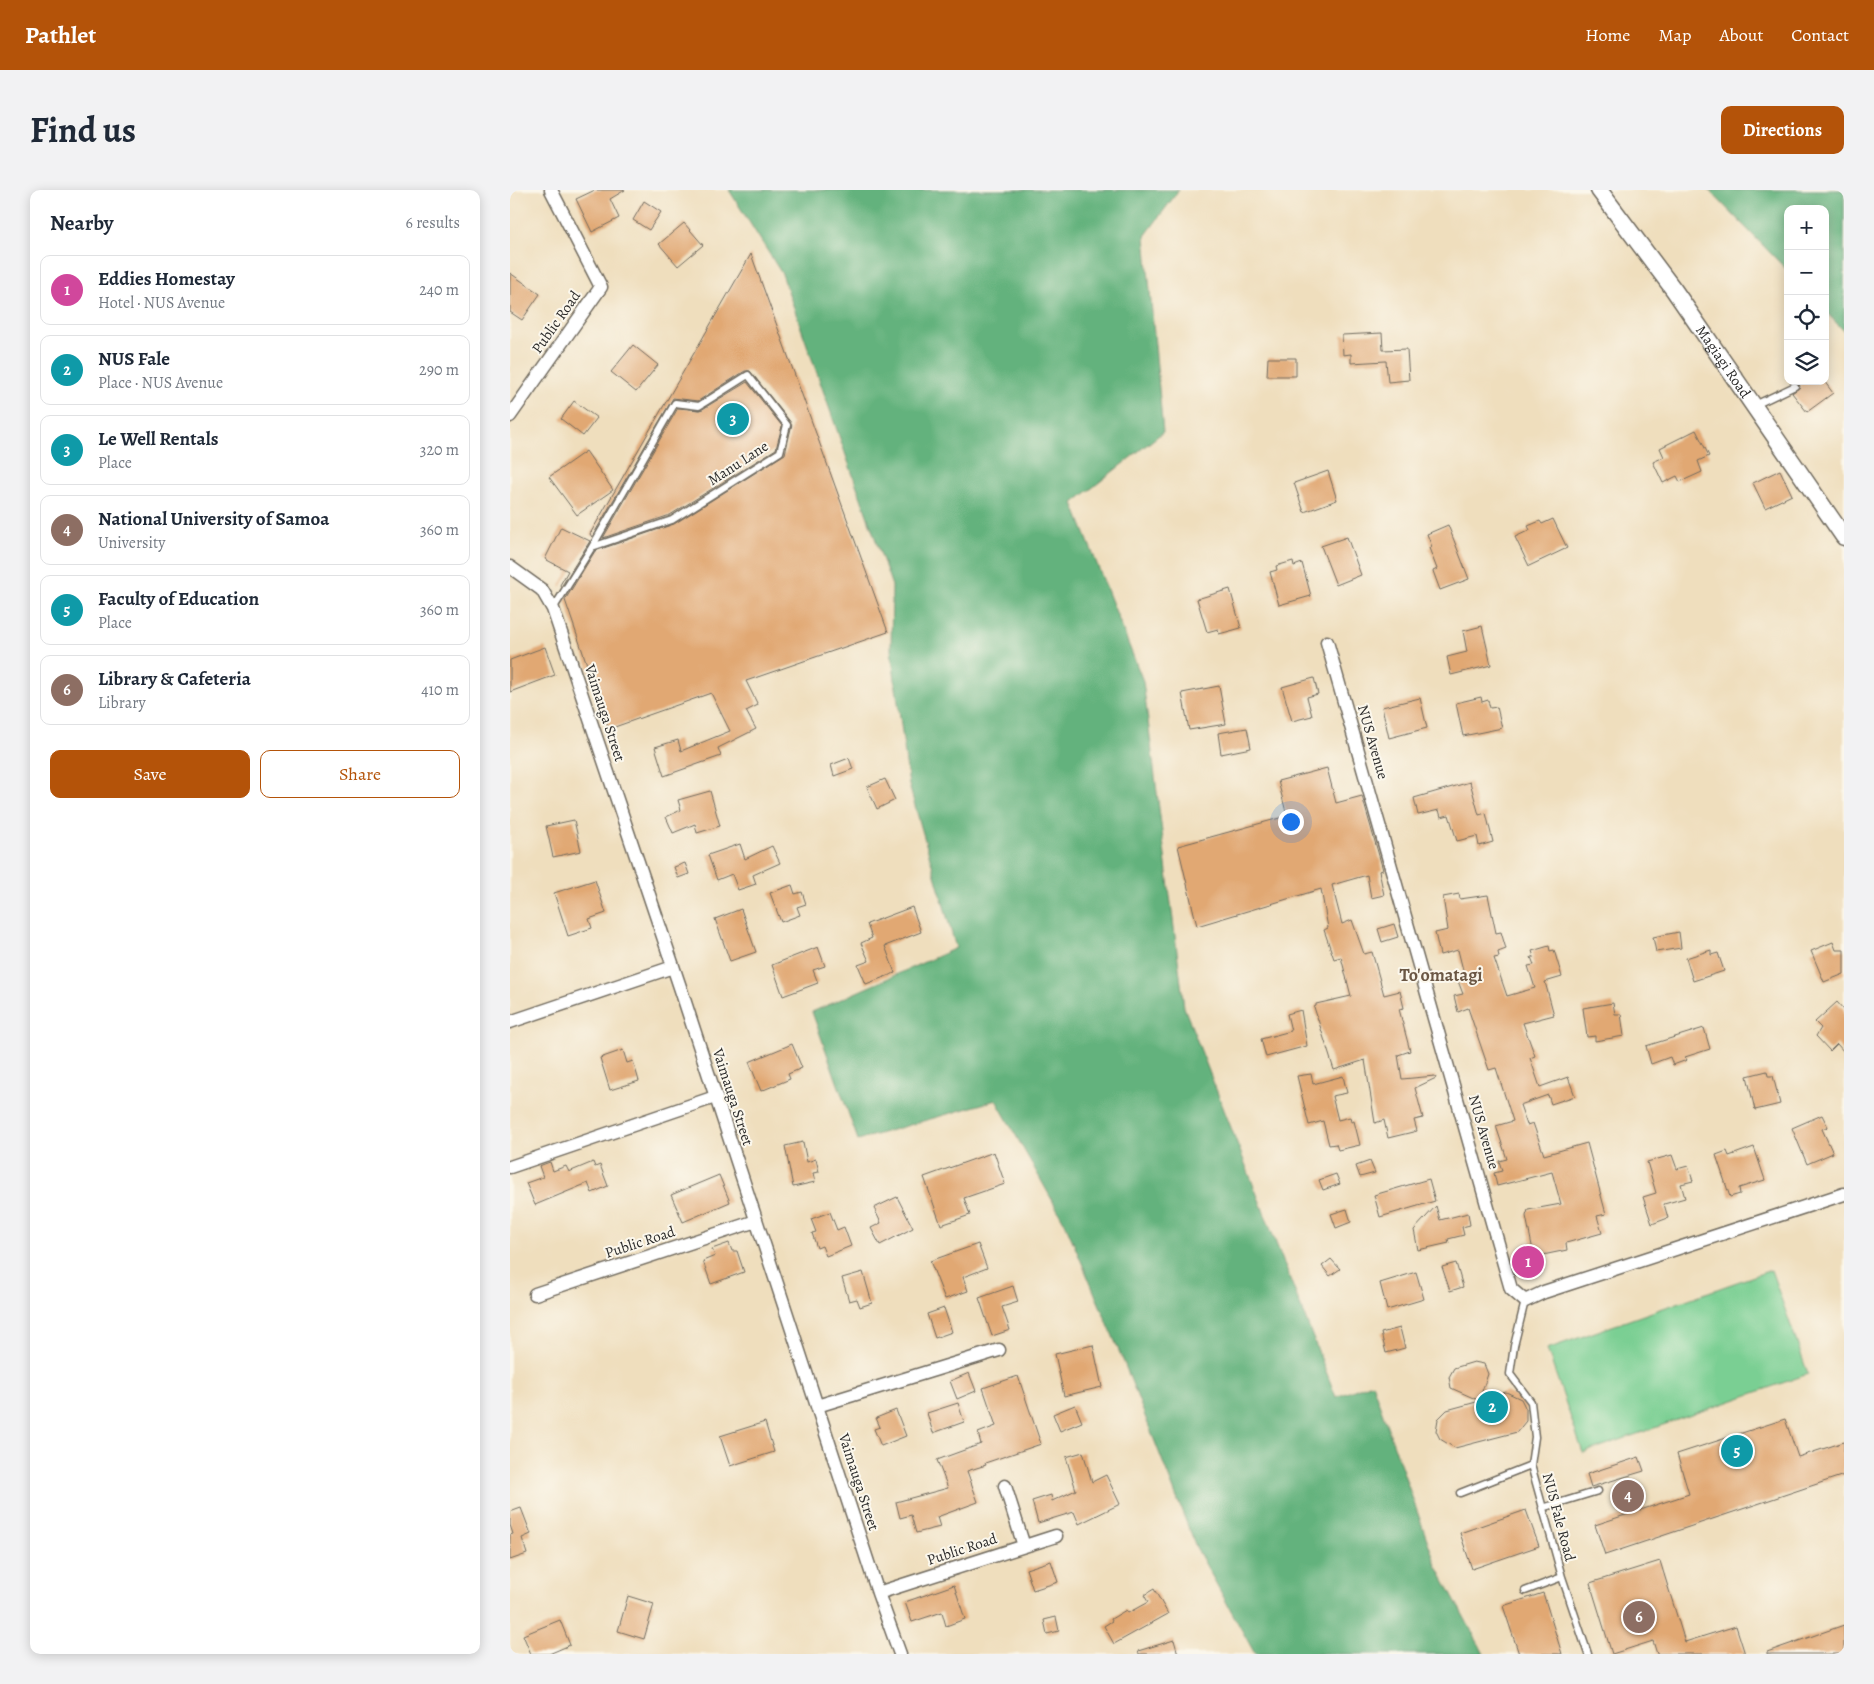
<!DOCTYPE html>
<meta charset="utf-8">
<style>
:root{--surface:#fff;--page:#f2f2f3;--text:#1f2937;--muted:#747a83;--line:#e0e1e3;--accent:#b45309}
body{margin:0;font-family:Alegreya,serif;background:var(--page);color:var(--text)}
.controls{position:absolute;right:15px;top:15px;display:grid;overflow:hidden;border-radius:10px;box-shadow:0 2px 12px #0003}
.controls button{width:45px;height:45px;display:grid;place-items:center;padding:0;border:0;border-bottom:1px solid var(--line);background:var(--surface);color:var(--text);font:25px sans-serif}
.you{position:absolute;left:780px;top:631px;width:18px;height:18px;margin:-12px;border:4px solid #fff;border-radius:50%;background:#1a73e8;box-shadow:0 0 0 8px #1a73e833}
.badge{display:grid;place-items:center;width:32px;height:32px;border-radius:50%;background:var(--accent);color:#fff;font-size:16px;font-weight:700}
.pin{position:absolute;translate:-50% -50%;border:2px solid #fff;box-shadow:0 1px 5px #0006}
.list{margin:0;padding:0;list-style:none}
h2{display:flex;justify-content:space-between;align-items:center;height:65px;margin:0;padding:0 20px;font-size:21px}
h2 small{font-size:16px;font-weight:400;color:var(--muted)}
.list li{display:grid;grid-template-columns:32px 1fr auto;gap:15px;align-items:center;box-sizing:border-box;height:70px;margin:0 10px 10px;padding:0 10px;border:1px solid var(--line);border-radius:10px}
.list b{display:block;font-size:19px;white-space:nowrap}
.list p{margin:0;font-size:16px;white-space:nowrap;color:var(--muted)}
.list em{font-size:16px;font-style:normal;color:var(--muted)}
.actions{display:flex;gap:10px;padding:15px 20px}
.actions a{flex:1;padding:11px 0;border:1px solid var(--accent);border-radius:10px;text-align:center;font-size:18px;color:var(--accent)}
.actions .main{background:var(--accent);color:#fff}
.icon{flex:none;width:28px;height:28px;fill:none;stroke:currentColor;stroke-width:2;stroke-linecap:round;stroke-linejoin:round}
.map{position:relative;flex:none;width:1334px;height:1464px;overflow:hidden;border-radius:10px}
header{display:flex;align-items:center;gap:30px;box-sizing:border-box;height:70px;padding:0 25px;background:var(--accent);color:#fff}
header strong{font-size:24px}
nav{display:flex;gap:28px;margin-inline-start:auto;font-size:18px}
.intro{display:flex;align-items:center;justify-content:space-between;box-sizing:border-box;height:120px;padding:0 30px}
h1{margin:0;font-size:35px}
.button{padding:12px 22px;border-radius:10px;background:var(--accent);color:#fff;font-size:18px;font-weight:700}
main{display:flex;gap:30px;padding:0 30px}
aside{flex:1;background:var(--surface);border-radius:10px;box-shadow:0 2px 12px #0003}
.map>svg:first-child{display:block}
</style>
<header>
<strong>Pathlet</strong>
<nav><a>Home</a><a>Map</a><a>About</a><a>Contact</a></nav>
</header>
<div class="intro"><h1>Find us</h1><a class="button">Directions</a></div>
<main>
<aside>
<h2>Nearby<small>6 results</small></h2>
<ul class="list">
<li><span class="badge" style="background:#d1479c">1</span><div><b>Eddies Homestay</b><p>Hotel · NUS Avenue</p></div><em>240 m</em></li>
<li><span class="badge" style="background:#0f9aa8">2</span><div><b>NUS Fale</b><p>Place · NUS Avenue</p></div><em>290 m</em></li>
<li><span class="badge" style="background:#0f9aa8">3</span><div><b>Le Well Rentals</b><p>Place</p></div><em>320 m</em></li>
<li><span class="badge" style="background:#8d6e63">4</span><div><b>National University of Samoa</b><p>University</p></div><em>360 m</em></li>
<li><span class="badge" style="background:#0f9aa8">5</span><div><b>Faculty of Education</b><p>Place</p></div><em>360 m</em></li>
<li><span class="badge" style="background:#8d6e63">6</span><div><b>Library &amp; Cafeteria</b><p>Library</p></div><em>410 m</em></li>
</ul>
<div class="actions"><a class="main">Save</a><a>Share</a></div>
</aside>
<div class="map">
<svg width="1334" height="1464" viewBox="0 0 1334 1464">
<rect width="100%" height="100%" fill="#fbf7ec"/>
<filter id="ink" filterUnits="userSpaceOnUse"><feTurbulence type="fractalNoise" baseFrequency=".02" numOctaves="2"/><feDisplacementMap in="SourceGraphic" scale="10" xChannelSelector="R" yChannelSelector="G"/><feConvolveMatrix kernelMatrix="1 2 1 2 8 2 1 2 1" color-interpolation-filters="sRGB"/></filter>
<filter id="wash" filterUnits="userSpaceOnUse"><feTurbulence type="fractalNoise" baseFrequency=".0096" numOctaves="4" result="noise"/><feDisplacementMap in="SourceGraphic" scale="20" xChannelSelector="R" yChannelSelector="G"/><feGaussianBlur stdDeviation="1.12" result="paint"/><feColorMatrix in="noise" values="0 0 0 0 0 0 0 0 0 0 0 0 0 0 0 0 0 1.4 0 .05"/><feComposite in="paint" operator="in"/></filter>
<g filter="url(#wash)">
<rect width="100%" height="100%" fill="#efdebd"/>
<path fill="#7acf93" stroke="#527d5f" d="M1261,1080L1298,1184L1073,1263L1037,1159Z"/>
<path fill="#63b27d" stroke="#476e54" d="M219,0H669L635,46L653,242L563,313L633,491L674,817L826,1207L862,1193L926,1375L974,1464H745L686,1357L615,1175L555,1033L486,910L348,950L302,822L446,758L399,595L381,460L382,396L272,84Z
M1199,0H1334V141L1315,121V19H1278V81Z"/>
<g id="blocks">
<path fill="#e1a873" d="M85,0H115L100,9L109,28L82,42L66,9Z
M134,11L151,22L139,40L123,30Z
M174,33L193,55L168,76L149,54Z
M241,64L378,442L236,491L248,515L236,521L246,539L208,558L211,566L154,586L145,557L168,550L171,561L220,541L201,503L99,539L55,410L85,361L164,334L275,264L282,234L240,181H235L188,211L163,208L82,347L80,344Z
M0,83L30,104L12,130L0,122Z
M872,143L873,160L897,159L899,190L878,192L876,171L841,173V164L833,165L832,145Z
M123,155L148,175L126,202L101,182Z
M758,168H786V186H757Z
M1286,191H1314L1323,203L1297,222L1282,203L1290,197L1289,193Z
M237,192L272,236L266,259L160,325L93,348L168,218L191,220Z
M64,211L87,228L73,246L51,229Z
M1186,240L1199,266L1188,271L1192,282L1170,292L1167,286L1153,293L1143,272L1154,267L1150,258Z
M76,261L103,300L67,325L39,287Z
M1270,280L1282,305L1255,318L1243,293Z
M818,281L827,310L794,322L784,293Z
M1043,329L1057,358L1019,376L1005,347L1020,340L1018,336L1030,331L1032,334Z
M938,335L959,389L930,400L923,381L927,379L919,358L922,357L917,344Z
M51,337L80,351L51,397L50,395L58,381L35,369Z
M837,347L851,385L826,395L811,356Z
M783,371L784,376L792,373L801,406L769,415L760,382L767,380L766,376Z
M720,399L731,438L709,444L708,439L697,442L687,409Z
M972,436L981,475L941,485L937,467L957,462L953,441Z
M35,457L45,485L0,502V470Z
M804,488L808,504L797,507L802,526L782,531L772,497Z
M709,496L716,534L679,540L672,503Z
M971,507L972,512L978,510L980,518L987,517L992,538L953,546L946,513Z
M910,508L917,538L879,548L872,517Z
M737,538L741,558L711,564L708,543Z
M339,568L343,579L324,586L321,575Z
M817,578L826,613L852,606L873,680L869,681L874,705L861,708L857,685L822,695L832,734L842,730L854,764L862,762L874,805L890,801L894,818L889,819L900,861L888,865L892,889L925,886L926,888L905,898L913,928L904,930L907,941L878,948L874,930L865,933L855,870L824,880L804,817L806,816V814L841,806L831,767L824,769L814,740L818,738L811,699L687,736L668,656L777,626L768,591Z
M375,589L385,610L367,619L357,597Z
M960,592L969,625L976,623L983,652L969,656L967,646L947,651L939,625L931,627L929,620L908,625L904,608Z
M200,601L210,636L187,643L185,634L163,643L156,627L171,620L168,610Z
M64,630L71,661L43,667L36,636Z
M230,654L235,669L262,656L270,673L243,685L246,694L228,700L222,684L207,690L198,665Z
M175,673L179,684L168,688L164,677Z
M85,690L96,723L79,729L82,738L58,746L44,703Z
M282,695L285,704L292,702L296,714L287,717L290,725L271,732L260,703Z
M949,704L950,709L978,705L986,743L991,742L996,759L988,762L989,767L984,768L997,806L1025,798L1018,776L1024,775L1021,767H1024L1022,761L1039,756L1040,761L1044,760L1052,787L1035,792L1044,825L1013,833L1025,866L1020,868L1030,897L1058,887L1065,906L1041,914L1038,905L1010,915L1017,935L1023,933L1034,965L1077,953L1096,1024L1087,1026L1092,1043L1056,1053L1057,1060L1028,1066L1022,1056L1016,1026L1018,1020L1051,1014L1042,982L987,996L984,983L992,981L989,971L997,969L986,936L1003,931L986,878L979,880L958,818L948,822L944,806L953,804L948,791L955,788L948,760L930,765L925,743L938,740L933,707Z
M402,717L411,742L375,756L385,783L356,794L348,775L359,771L351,753L362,748L357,734Z
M231,719L246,762L220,771L205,729Z
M884,734L888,747L872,752L868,739Z
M1169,742L1171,758L1146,762L1143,747Z
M1323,752L1326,760H1334V784L1314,792L1301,761Z
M308,757L315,776L303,780L308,793L273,806L262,775Z
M1201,760V765L1208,763L1214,781L1183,791L1176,768Z
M1327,812L1334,820V862L1327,854L1320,861L1306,846L1311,838L1305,832Z
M1103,813L1105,824H1111L1114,846L1085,851V846L1077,847L1073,818Z
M791,820L797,856L756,867L751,849L781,841L777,824Z
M1194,838L1200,859L1175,867L1177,870L1163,875L1160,867L1141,874L1136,856Z
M282,854L292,878L278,884L280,889L251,901L239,872Z
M113,860L117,873L123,871L129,891L100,900L90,868Z
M1257,881L1258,886H1263L1270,914L1245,920L1237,886Z
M801,884L803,894L833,886L837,903L822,906L828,930L840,927L841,932L844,931L850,955L828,960L826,954L819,955L813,931L799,935L787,886Z
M1312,925L1318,937L1312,939L1323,963L1297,974L1282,938Z
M293,952L297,972L306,969L309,982L303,983L305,992L283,997L275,956Z
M1244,957L1255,990L1229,998L1230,1004L1220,1007L1206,965L1217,961L1219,966Z
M484,962L495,994L454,1008L460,1025L431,1035L414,987Z
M1162,965L1167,979L1178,976L1183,991L1171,994L1175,1008L1154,1014L1158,1028L1142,1034L1133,1007L1146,1003L1137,972Z
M860,971L865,983L850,987L846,976Z
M40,972L43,981L56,976L59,982L83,972L85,977L90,975L98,996L82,1003L78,993L25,1015L16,993L33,987L29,976Z
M826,984L830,994L813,1000L809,990Z
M209,985L220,1012L173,1032L161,1005Z
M919,989L925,1011L870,1027L864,1005Z
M387,1007L403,1038L370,1055L361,1038L371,1033L364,1018Z
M926,1016L930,1030L958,1023L960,1035L952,1037L954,1045L938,1049L939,1053L908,1060L904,1040Z
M837,1019L841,1032L826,1038L821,1024Z
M320,1022L327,1040L334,1037L341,1056L316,1066L312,1056L307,1058L302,1043L306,1042L301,1029Z
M219,1053L222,1061H227L234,1082L201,1094L193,1071L205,1066L202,1059Z
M468,1054L477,1078L453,1087L458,1101L435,1109L420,1071Z
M821,1069L830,1079L820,1086L812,1076Z
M946,1073L953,1097L940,1101L932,1077Z
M353,1082L362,1113L350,1117L347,1109L339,1111L332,1088Z
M906,1082L914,1109L877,1120L870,1093Z
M503,1096L508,1112L492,1117L500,1140L482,1146L469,1108Z
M434,1118L442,1142L425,1148L417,1124Z
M890,1138L895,1158L876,1163L871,1143Z
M583,1155L592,1197L554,1206L545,1164Z
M964,1172L974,1174L978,1184L969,1210L996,1202L1011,1209L1016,1219V1231L1007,1242L945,1258L930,1249L926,1241L928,1229L937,1220L970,1211L941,1198L939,1187L944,1178Z
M459,1183L466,1201L447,1209L440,1191Z
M508,1186L531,1254L475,1273L476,1275L457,1281L468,1312L427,1327L430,1337L406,1343L401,1325L390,1328L386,1312L438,1298L427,1270L471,1254L468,1243L486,1236L473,1198Z
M448,1213L454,1232L423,1243L417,1223Z
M565,1215L572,1232L550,1241L543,1224Z
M386,1220L396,1246L371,1256L364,1239L370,1237L366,1228Z
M1275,1229L1288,1267L1334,1252V1285L1095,1365L1085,1335L1179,1304L1167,1264Z
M255,1232L264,1262L220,1276L210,1246Z
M573,1262L582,1292L596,1285L610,1314L569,1334L564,1322L528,1333L522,1311L541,1305L542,1311L566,1300L556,1267Z
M1129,1267L1134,1281L1081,1297L1077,1284Z
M11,1318L21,1344L12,1348L17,1364L0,1370V1345L3,1344L0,1335V1322Z
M1016,1320L1029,1356L962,1379L950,1343Z
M541,1371L548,1392L523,1400L516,1379Z
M1150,1371L1175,1452L1226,1436L1235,1464H1147L1143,1451L1102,1464L1080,1393Z
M444,1395L455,1429L436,1436L432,1422L402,1432L395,1412Z
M644,1399L658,1424L604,1454L594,1436L602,1431L601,1429L616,1420L618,1423L638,1412L634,1405Z
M1033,1403L1052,1464H1009L993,1416Z
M118,1406L144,1414L134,1449L108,1441Z
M546,1427L549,1441L537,1444L534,1430Z
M50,1430L60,1455L39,1464H21L13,1445Z
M1334,1435V1464H1257V1462Z
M664,1450L668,1464H629L628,1461Z"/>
</g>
</g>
<g filter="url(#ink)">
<use href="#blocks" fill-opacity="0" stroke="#706a5e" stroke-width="1"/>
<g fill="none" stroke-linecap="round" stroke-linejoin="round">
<g stroke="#706a5e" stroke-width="9">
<path id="service" d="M1245,215L1285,196
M43,419L82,357L165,213L189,216L238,185L277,235L270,262L162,330L82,357
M1015,1111L1004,1156L1000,1184L1021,1212L1025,1247L1021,1275L1052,1387L1078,1464
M950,1303L1021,1275
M1032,1318L1088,1301
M1015,1401L1052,1387"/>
</g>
<g stroke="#706a5e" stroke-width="15">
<path id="minor" d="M0,226L91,97L41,0
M0,377L32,400L43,419L171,800L368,1403L390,1464
M817,452L1001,1099L1015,1111L1034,1102L1334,1004
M0,832L163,777
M0,977L205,907
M25,1104L246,1031
M307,1216L489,1160
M495,1296L514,1356
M368,1403L546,1346"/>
</g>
<g stroke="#706a5e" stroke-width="19">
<g id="tertiary">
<path id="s1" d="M1089,0L1164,100L1334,347"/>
</g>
</g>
<use href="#service" stroke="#fff" stroke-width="6"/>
<use href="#minor" stroke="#fff" stroke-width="12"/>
<use href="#tertiary" stroke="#fff" stroke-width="16"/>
</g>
</g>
<g text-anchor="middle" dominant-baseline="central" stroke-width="4" stroke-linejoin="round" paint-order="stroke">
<g font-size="15" fill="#2b2b2b" stroke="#fbf7ec">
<text transform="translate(46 132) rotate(-55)">Public Road</text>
<text stroke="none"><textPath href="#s1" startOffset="212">Magiagi Road</textPath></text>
<text transform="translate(228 273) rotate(-33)">Manu Lane</text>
<text transform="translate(95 523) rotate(72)">Vaimauga Street</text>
<text transform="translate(863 552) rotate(74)">NUS Avenue</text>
<text transform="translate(223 907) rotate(72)">Vaimauga Street</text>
<text transform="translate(974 942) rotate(74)">NUS Avenue</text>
<text transform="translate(130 1052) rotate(-18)">Public Road</text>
<text transform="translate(349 1292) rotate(72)">Vaimauga Street</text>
<text transform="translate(1049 1327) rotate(75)">NUS Fale Road</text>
<text transform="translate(452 1359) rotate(-18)">Public Road</text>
</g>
<g font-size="18" font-weight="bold" fill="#6b5744" stroke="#fbf7ec">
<text x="931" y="785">To'omatagi</text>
</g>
</g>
</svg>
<div class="controls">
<button>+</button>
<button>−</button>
<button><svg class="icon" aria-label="locate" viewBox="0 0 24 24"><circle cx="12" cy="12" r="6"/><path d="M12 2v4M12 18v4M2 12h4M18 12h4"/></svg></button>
<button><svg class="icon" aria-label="layers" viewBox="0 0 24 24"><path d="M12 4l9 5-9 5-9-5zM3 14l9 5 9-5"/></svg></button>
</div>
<div class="you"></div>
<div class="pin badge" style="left:1018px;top:1072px;background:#d1479c">1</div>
<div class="pin badge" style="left:982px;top:1217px;background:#0f9aa8">2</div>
<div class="pin badge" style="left:223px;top:229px;background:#0f9aa8">3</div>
<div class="pin badge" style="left:1118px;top:1306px;background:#8d6e63">4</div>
<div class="pin badge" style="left:1227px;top:1261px;background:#0f9aa8">5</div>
<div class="pin badge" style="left:1129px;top:1427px;background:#8d6e63">6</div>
</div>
</main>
